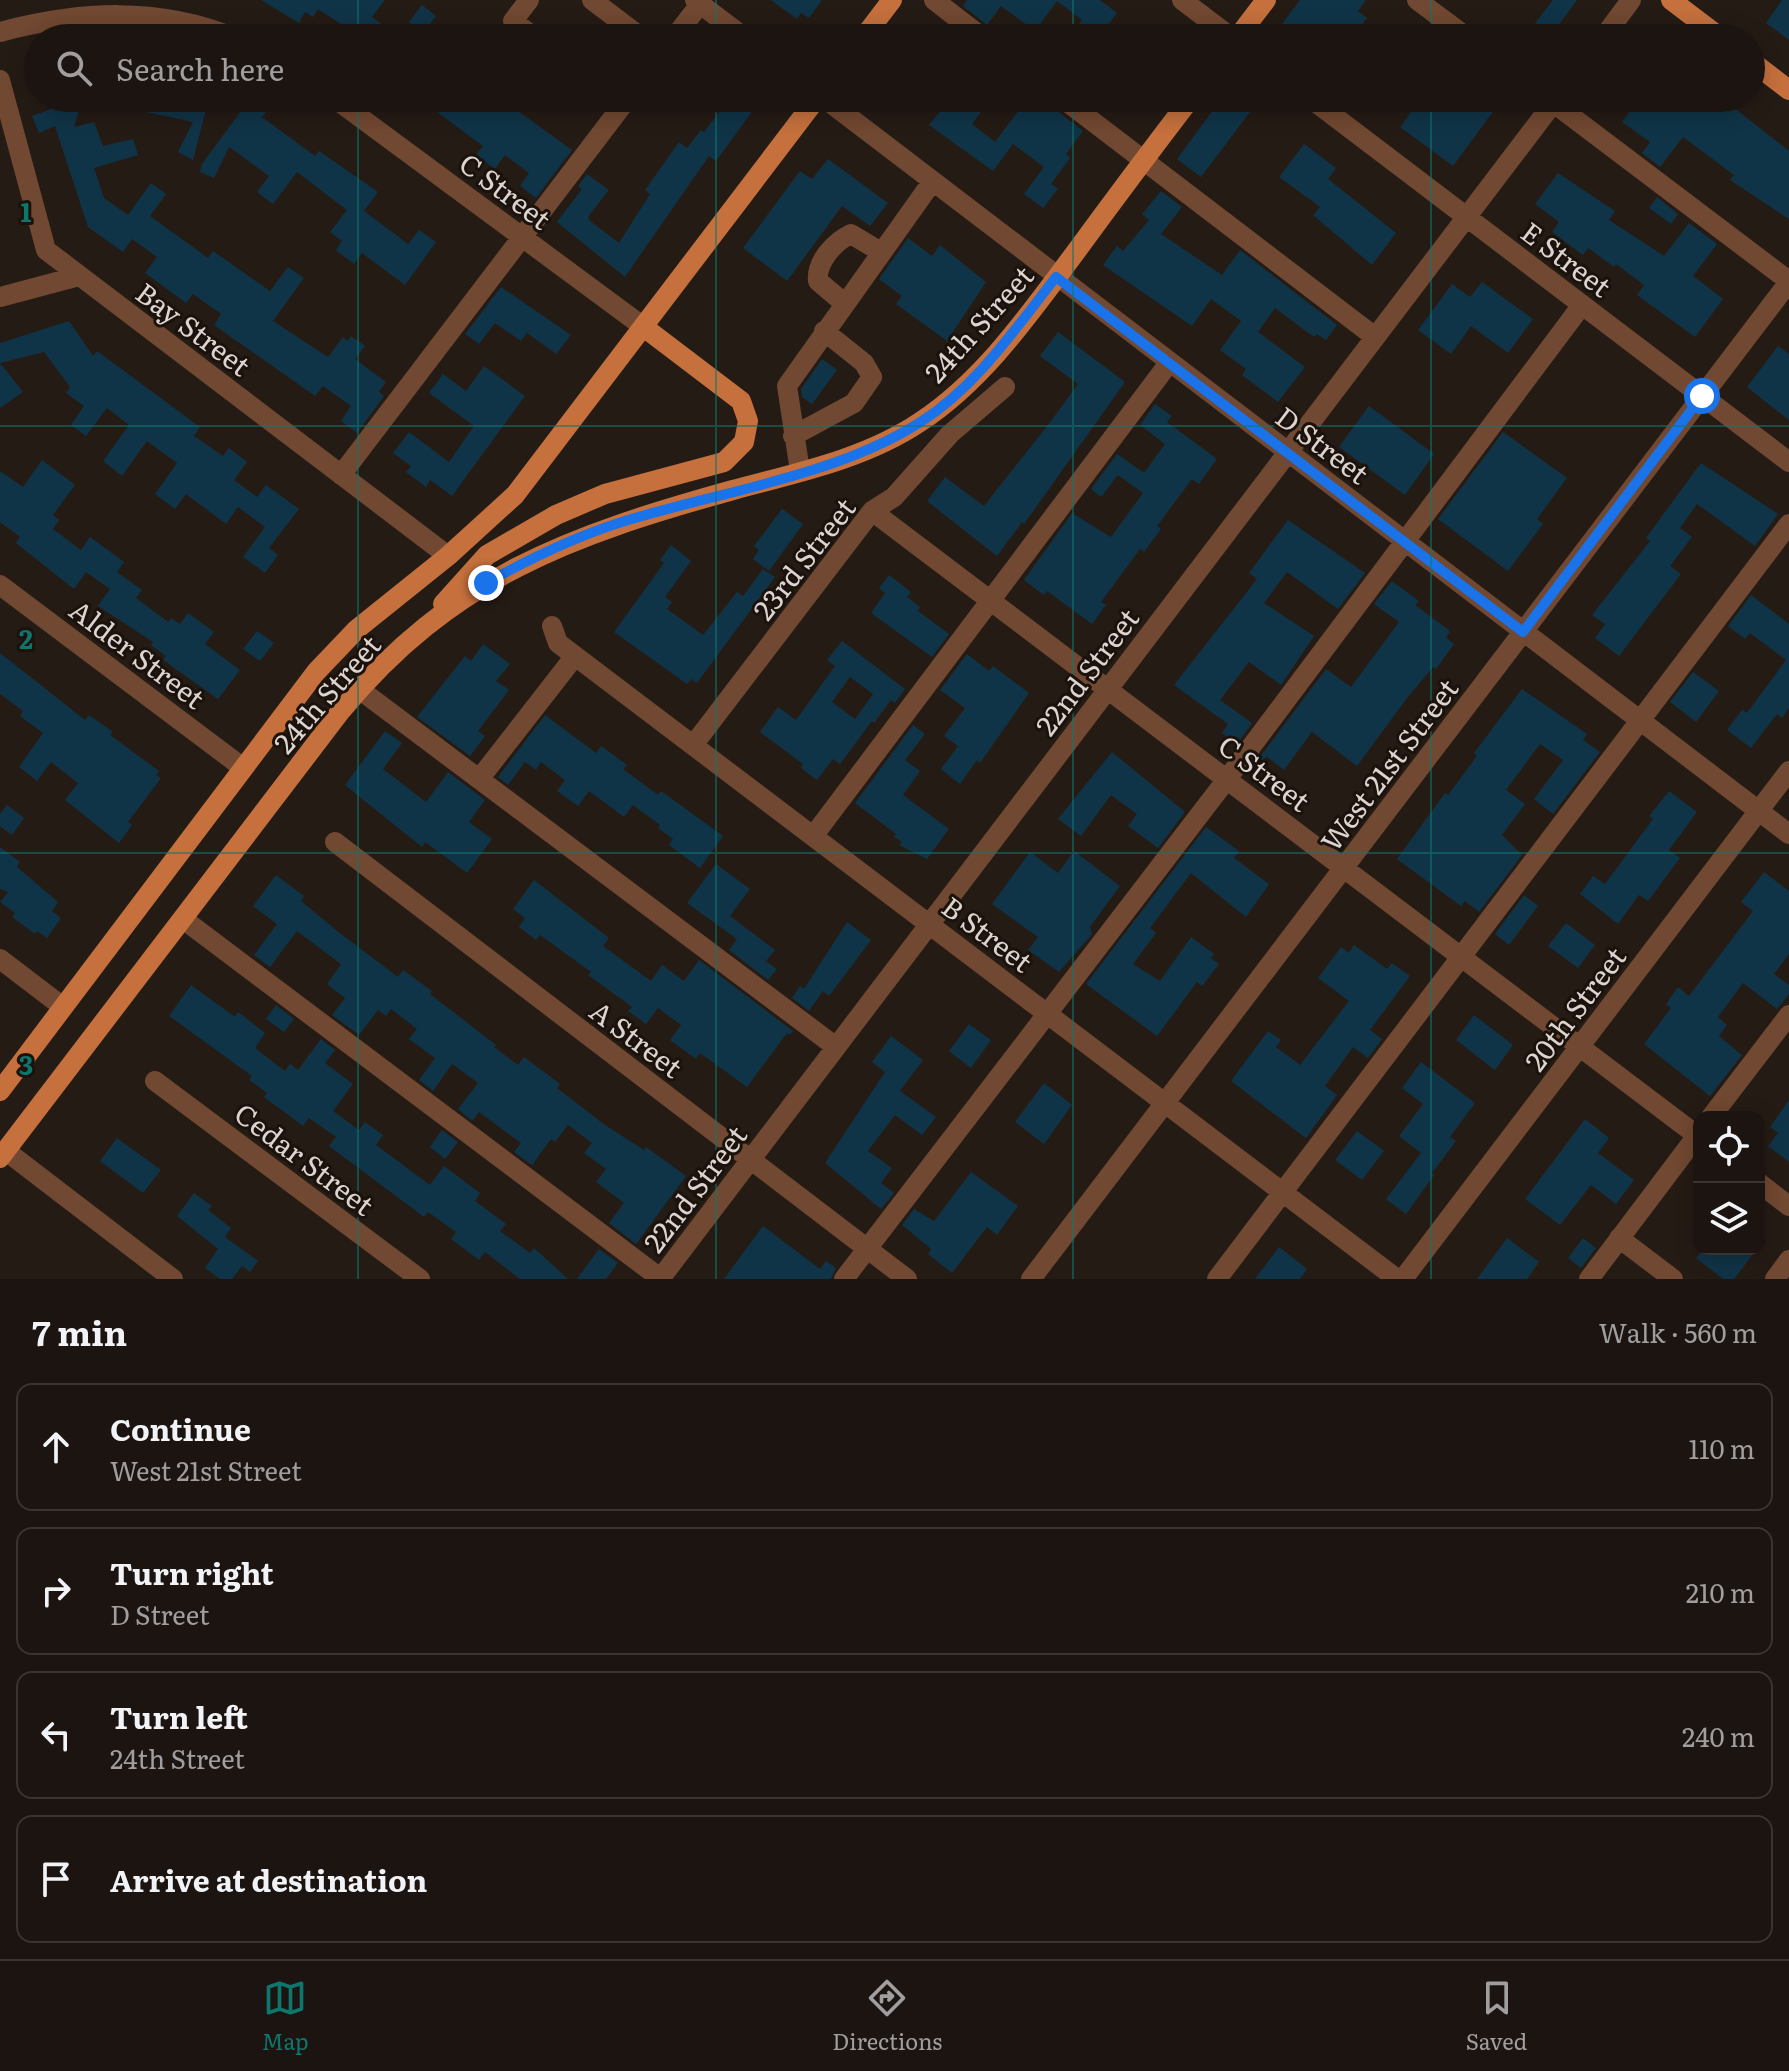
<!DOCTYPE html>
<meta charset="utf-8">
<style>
:root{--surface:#1c1410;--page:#251d19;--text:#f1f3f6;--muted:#a09e9f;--line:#3a3330;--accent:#0f766e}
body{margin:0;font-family:Literata,serif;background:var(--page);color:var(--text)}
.controls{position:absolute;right:24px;bottom:24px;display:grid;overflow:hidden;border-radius:16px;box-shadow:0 4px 20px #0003}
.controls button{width:72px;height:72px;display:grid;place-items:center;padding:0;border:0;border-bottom:2px solid var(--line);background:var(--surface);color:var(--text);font:40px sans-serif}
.stop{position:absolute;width:24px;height:24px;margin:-18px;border:6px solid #1a73e8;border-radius:50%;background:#fff}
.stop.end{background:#1a73e8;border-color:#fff;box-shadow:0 2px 8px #0008}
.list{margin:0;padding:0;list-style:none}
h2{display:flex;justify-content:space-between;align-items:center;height:104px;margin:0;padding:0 32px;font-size:34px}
h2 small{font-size:26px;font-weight:400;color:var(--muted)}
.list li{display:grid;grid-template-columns:52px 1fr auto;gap:24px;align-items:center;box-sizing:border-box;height:128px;margin:0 16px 16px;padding:0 16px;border:2px solid var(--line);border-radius:16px}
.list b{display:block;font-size:30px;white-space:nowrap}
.list p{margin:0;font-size:26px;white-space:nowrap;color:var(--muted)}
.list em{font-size:26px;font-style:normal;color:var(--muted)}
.icon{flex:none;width:44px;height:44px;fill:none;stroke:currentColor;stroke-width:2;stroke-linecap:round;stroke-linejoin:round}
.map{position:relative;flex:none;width:1789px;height:1279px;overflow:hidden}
.search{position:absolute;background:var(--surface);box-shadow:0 4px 20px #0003;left:24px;right:24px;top:24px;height:88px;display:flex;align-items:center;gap:20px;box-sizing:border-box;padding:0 28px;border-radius:44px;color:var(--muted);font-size:30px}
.sheet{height:680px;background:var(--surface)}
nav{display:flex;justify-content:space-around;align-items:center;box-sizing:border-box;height:112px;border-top:2px solid var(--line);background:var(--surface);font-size:22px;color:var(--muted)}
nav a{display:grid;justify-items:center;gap:4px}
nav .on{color:var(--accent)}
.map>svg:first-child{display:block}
</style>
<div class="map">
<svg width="1789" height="1279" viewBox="0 0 1789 1279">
<rect width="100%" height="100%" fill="#251b15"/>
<path fill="#103447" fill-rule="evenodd" d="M261,0H385L372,17L400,38H362L318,9L313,17L305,12L299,23Z
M771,0H822L809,18L801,13L797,19Z
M967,0H1100L1117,13L1098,38H1069L1082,20L1057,1L1035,31L1001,6L987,25L963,6Z
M1300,0H1366L1358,11L1367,18L1352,38H1280L1279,28Z
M1553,0H1577L1549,38H1541L1530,30Z
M1782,0H1789V40L1766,23Z
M422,5L436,16L423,33L409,22Z
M55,98H83L74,127L94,122L103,146L133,139L138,155L94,168L104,198L128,215L151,183L166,194L150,216L208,258L213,251L270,291L288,267L304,278L273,321L328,357L343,337L348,341L351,336L365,346L355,359L386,382L379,392L384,396L357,433L341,421L351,406L323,386L315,396L214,325L221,314L193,294L186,303L145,273L157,257L132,239L123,252L88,227L55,126L39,133L32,116L51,109Z
M109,98H209L193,160L178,152L193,122L109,104Z
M418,98H500L572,150L536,198L520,186L529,173L505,155L495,169L476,155L483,146Z
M730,98H762L716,161L709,156L625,277L557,222L582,189L578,186L587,174L609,190L588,217L590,221L619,243L650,194L645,190L679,142L687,148L701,130L704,132Z
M951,98H991L972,124L995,142L1028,98H1041L1083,131L1066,154L1070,158L1051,184L1058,189L1043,208L1024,194L1044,167L1013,144L993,171L929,125Z
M1222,98H1239L1253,108L1201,177L1177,159Z
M1421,98H1503L1453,166L1400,127Z
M1640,98H1709L1724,109L1728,103L1789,151V219L1730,180L1734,175L1683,137L1660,167L1642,153L1650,142L1622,122Z
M249,100L266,112L262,117L315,156L319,151L378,192L364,211L408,244L419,230L436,242L405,285L362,253L354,264L336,250L342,241L330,232L347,210L297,172L273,204L257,192L269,176L229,147L214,178L200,172L202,164Z
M1304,144L1336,168L1328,179L1396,233L1372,265L1313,215L1320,207L1279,177Z
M828,159L888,203L870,226L842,206L787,281L743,248L800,171L812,179Z
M1558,173L1615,211L1609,220L1664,256L1689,223L1717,244L1693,276L1723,299L1695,337L1637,295L1644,285L1616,264L1614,267L1588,248L1583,255L1552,232L1559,222L1535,204Z
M1161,191L1182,207L1161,234L1222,275L1240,250L1337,325L1326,340L1317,334L1314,337L1275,308L1258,332L1305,367L1278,402L1242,375L1246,369L1220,350L1241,321L1237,318L1211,299L1192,326L1103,265L1117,246L1123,251L1149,220L1142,214Z
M1657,197L1678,214L1671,224L1649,208Z
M908,238L932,256L940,245L986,282L947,341L896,304L902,296L879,279Z
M1482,282L1533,319L1508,353L1471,326L1451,354L1418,330L1452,284L1470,297Z
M501,287L571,335L556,354L527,333L521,341L495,323L479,344L465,334Z
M69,321L93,356L97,351L200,427L194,436L223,456L229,448L247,462L234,480L257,497L266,485L299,509L269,548L278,555L265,573L243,557L265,527L238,507L226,524L186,494L175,509L155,494L177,463L147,441L122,476L103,461L129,425L107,408L86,436L71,425L84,406L66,393L70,387L44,352L0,363L23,392L0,408V343Z
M1058,332L1125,382L1024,524L1022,522L997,556L927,501L945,477L984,506L1051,421L1078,384L1040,356Z
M1778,346L1789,354V420L1747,387Z
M822,359L837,370L812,404L802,397L801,389Z
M484,366L525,396L452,496L430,480L426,487L406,472L411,466L393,453L409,432L449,462L474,426L429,393L443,374L466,391Z
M1155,404L1172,416L1167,422L1217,459L1199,484L1192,479L1157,526L1161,529L1144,552L1140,549L1101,602L1106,605L1092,624L1047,591L1044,595L1024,580L1072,513L1111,537L1143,493L1118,475L1101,497L1091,489L1117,454L1144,473L1165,444L1140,425Z
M1369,406L1434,454L1405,495L1339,447Z
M1503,432L1567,478L1537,519L1543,524L1508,571L1438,519Z
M42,460L75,485L53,515L59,520L53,529L81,550L90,537L124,562L117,572L142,590L136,598L168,622L171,618L180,624L188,613L214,632L205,644L240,670L218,699L163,660L166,656L151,645L153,642L98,606L110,589L86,572L74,589L16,543L20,537L0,522V471L23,487Z
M1701,463L1778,514L1755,546L1697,504L1680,528L1692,537L1670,566L1681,574L1619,656L1595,638L1605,624L1592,615L1650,541L1646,538Z
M782,509L803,524L769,571L753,559L759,550L754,546Z
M1288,520L1365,573L1338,609L1287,572L1264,603L1314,636L1281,685L1249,662L1220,700L1252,723L1237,744L1222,733L1228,724L1174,685L1257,579L1249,573Z
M671,545L691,561L665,597L672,602L667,609L703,635L737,592L743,596L763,569L775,577L697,683L691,679L687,684L614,632L664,563L660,560Z
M889,575L911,592L907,597L920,607L918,611L949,634L932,657L871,613L885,593L879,588Z
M1392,581L1419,601L1415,605L1450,631L1446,638L1454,644L1436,669L1433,667L1407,698L1357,766L1312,732L1284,770L1266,756L1263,761L1259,758L1326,669L1351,687L1399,622L1374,604Z
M1751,595L1789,624V708L1782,718L1777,714L1751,748L1727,730L1742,710L1747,713L1786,660L1750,633L1745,639L1728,626Z
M257,631L274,643L260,661L243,649Z
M842,641L905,689L895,703L891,700L874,723L872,721L840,764L833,759L817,780L801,768L803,764L760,732L778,707L796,720L835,666L827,660ZM850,677L873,694L855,719L832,702Z
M483,644L510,664L496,681L509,690L478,731L485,736L470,756L417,717L465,656L471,661Z
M0,653L85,720L89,715L113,732L110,735L159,771L156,775L161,778L128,822L132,825L119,843L65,800L78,783L51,762L37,781L19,767L43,733L20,716L23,711L0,694Z
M967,654L989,671L993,666L1029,693L980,763L977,760L960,784L941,769L958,746L944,736L965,708L940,690Z
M1693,672L1719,691L1696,722L1670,702Z
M1522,689L1587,734L1583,740L1600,752L1553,814L1534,799L1563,760L1540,744L1506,790L1525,804L1502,835L1522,855L1479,912L1465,901L1461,906L1397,859L1445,793L1448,795L1477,756L1474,753Z
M545,715L596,753L601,746L627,765L623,769L658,795L661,791L723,836L700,868L669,845L673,839L658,828L660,825L633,805L624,817L589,791L578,806L557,791L565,780L541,762L536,770L525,762L508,785L498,777Z
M913,725L925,734L905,760L920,771L903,795L949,829L927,859L899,845L902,842L894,837L896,834L855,803Z
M385,731L402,743L383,769L426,802L448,772L485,800L469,822L492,839L467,873L425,842L422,847L345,785Z
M1112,752L1185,812L1158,848L1128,826L1137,814L1111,795L1081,836L1058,819Z
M1669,791L1697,812L1669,850L1680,858L1648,901L1639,895L1618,924L1580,894L1593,876L1605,884L1653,819L1649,816Z
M7,805L24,818L12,835L0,826V814Z
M1206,827L1239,851L1234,858L1269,884L1246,917L1191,873L1150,928L1156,933L1133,964L1160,981L1191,937L1214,954L1211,958L1219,964L1202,986L1197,982L1157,1036L1086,984Z
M0,847L20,862L17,867L58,902L52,911L61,918L47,938L37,931L35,934L12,917L15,913L0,902L8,892L0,889Z
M1074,851L1120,886L1090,927L1092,934L1059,972L1028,950L1038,937L992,904L1030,852L1058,873Z
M716,864L750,889L730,916L775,950L766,961L749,949L777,969L768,980L729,950L737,939L687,903Z
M1764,872L1789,891V954L1774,974L1789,985V994L1777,1009L1743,983L1718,1017L1727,1025L1719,1036L1742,1055L1710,1096L1644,1044L1671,1008L1666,1004L1678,987L1689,996L1753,911L1741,902Z
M276,875L304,896L301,901L341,934L398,977L403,970L432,991L430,994L496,1045L494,1047L518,1065L524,1057L560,1084L557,1088L605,1125L644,1150L646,1147L686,1176L636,1244L609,1223L624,1203L596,1182L606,1169L584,1153L592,1143L568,1125L555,1142L551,1139L532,1165L514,1152L521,1143L479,1112L472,1121L458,1109L478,1083L452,1064L433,1091L419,1080L435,1058L409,1039L417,1029L391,1009L386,1016L378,1010L359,1035L332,1015L345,998L327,984L341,964L297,931L270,967L254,955L277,924L253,906Z
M534,880L609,938L603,946L651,981L662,965L684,981L699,960L793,1031L790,1035L787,1033L747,1087L700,1053L696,1059L670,1040L681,1025L658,1008L646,1024L628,1011L632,1007L588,975L591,972L540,935L536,940L519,927L525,918L513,909Z
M1524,895L1538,906L1509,945L1495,934Z
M847,922L871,940L829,996L823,991L809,1011L792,998L800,986L804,989Z
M1566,923L1595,945L1578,968L1548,946Z
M1354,945L1387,969L1392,963L1410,976L1370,1030L1382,1039L1368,1058L1353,1047L1325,1086L1337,1095L1306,1138L1231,1081L1268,1031L1281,1040L1276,1047L1300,1065L1349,1001L1318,978L1341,947L1349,953Z
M191,985L235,1017L238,1012L265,1033L255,1048L285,1071L290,1064L298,1070L321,1039L335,1050L325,1063L353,1084L333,1111L359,1130L365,1122L383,1135L376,1145L430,1185L444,1166L480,1193L475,1201L506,1224L500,1231L530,1253L534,1248L568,1279H520L485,1252L479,1260L451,1239L456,1232L428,1212L424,1217L329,1146L336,1137L309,1118L303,1126L264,1097L267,1093L249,1080L252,1076L169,1016Z
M276,1005L294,1019L284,1032L266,1019Z
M1474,1015L1513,1045L1495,1070L1456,1040Z
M969,1024L991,1040L971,1068L949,1051Z
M891,1036L923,1060L900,1091L936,1117L922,1135L895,1115L868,1151L892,1168L881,1183L894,1193L881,1209L825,1163L885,1072L872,1062Z
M1421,1062L1475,1103L1450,1137L1456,1141L1432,1173L1434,1175L1406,1214L1386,1199L1421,1153L1399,1136L1423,1104L1402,1088Z
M1044,1083L1072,1105L1044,1144L1015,1122Z
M1789,1100V1162L1768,1146L1778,1133L1770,1127Z
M1585,1119L1609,1138L1598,1153L1634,1180L1616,1204L1591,1185L1560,1225L1525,1199Z
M442,1130L458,1142L445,1159L430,1147Z
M1357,1131L1384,1151L1362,1180L1335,1160Z
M117,1138L161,1170L143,1193L100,1161Z
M971,1172L1018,1206L997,1235L987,1227L952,1273L928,1254L931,1249L902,1225L914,1209L934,1221Z
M194,1193L212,1206L208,1210L231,1228L225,1237L258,1261L250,1272L242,1266L232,1279H220L205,1268L218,1249L177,1216Z
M763,1226L820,1269L826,1261L836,1268L831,1279H724Z
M1507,1238L1539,1262L1527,1279H1477Z
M1583,1238L1596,1248L1581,1268L1568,1258Z
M1279,1247L1307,1269L1300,1279H1255Z
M599,1249L618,1263L606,1279H577Z
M1704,1249H1757L1734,1279H1723L1696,1258Z"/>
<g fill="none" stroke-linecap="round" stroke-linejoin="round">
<path stroke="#714831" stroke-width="20" d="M529,0L513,21L535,38
M592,0L642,38
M695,0L745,38
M934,0L983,38
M1182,0L1232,38
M1417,0L1468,38
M0,32C79,11 158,6 235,38
M674,38L700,4
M1603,38L1631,0
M0,80L46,250L448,556
M334,98L645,328
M824,98L1789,834
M1062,98L1375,337
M1310,98L1789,462
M1547,98L1789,281
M0,297L79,276
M844,303L818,281C816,262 834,242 851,234L881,252
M793,436L854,403L872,377L864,363L824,331
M800,471L787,386L932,182
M341,475L628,98
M872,511L1699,1137
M0,585L242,767
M552,626L558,643L1397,1279
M359,689L836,1047
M694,744L872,511L894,497L950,434L1005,387
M480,778L575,656
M814,835L1169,363
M335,842L907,1279
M183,919L660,1278
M0,959L63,1007
M155,1081L420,1279
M1711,1117L1789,1015
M6,1151L173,1279
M1759,1183L1789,1206
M1619,1238L1673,1279
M660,1279L1557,98
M844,1279L1227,779L1582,305
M1031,1279L1789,282
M1217,1279L1789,524
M1403,1279L1789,771
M1589,1279L1699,1133
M1775,1279L1789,1260"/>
<path stroke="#c5703d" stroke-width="20" d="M1671,0L1721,38
M863,38L892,0
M1237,38L1266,0
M1751,61L1789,90
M443,604L487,555L556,515L605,494L724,462L744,442L748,421L741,401L645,328
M0,1091L316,672L357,629L448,556L515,495L817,98
M0,1158L340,712C451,577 571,535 733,490C796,473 865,459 920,422C984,380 1030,313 1075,253C1113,201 1152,149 1191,98"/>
</g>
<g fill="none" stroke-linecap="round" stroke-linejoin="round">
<path stroke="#1a73e8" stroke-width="10" d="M486,583C531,558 576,536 625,521C719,492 835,476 919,423C976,387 1015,329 1056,277L1523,632L1702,396"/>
</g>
<path fill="none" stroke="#0f766e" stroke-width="2" stroke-opacity="0.55" d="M358,0V38M716,0V38M1073,0V38M1431,0V38M358,98V1279M716,98V1279M1073,98V1279M1431,98V1279M0,426H1789M0,853H1789"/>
<g text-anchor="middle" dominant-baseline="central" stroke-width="6" stroke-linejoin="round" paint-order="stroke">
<g font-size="28" fill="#dbd4d0" stroke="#1b120c">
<text transform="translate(506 190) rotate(37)">C Street</text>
<text transform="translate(1567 258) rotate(37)">E Street</text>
<text transform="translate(978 323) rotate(-48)">24th Street</text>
<text transform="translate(194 328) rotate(37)">Bay Street</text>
<text transform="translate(1323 444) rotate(37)">D Street</text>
<text transform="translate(803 558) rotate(-52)">23rd Street</text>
<text transform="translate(138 653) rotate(37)">Alder Street</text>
<text transform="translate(1086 671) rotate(-53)">22nd Street</text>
<text transform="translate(326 693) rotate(-49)">24th Street</text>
<text transform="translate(1388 764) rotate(-53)">West 21st Street</text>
<text transform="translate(1265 772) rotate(37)">C Street</text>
<text transform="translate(988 933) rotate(37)">B Street</text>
<text transform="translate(1574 1008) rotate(-53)">20th Street</text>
<text transform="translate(637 1038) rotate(37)">A Street</text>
<text transform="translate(305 1158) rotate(37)">Cedar Street</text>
<text transform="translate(694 1188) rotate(-53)">22nd Street</text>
</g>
</g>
<g font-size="26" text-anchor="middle" font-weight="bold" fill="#0f766e" stroke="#1b120c" stroke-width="6" stroke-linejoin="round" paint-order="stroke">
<text x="26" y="222">1</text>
<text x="26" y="649">2</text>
<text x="26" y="1075">3</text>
</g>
</svg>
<div class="controls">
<button><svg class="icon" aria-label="locate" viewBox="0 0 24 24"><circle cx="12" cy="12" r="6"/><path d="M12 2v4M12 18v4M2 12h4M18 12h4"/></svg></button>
<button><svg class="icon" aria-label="layers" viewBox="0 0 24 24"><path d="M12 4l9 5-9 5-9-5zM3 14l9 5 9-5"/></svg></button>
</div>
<div class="stop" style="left:1702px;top:396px"></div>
<div class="stop end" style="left:486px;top:583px"></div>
<div class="search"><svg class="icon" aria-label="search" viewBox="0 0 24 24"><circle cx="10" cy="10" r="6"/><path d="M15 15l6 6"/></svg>Search here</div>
</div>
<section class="sheet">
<h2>7 min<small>Walk · 560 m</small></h2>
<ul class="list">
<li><svg class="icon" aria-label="ahead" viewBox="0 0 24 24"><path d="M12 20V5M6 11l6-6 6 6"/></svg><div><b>Continue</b><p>West 21st Street</p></div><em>110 m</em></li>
<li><svg class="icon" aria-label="right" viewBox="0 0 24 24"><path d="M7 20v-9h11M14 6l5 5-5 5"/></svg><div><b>Turn right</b><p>D Street</p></div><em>210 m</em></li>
<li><svg class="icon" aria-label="left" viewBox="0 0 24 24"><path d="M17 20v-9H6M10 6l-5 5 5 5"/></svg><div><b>Turn left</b><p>24th Street</p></div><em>240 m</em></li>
<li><svg class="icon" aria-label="arrive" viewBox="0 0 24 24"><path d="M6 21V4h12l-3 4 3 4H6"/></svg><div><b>Arrive at destination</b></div></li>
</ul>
</section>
<nav>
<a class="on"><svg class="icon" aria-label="map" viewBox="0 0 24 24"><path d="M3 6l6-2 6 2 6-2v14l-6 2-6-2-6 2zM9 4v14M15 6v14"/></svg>Map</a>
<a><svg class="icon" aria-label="directions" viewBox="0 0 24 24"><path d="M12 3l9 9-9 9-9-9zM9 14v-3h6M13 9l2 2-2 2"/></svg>Directions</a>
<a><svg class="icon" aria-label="saved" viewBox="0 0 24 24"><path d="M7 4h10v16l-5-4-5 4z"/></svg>Saved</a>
</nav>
